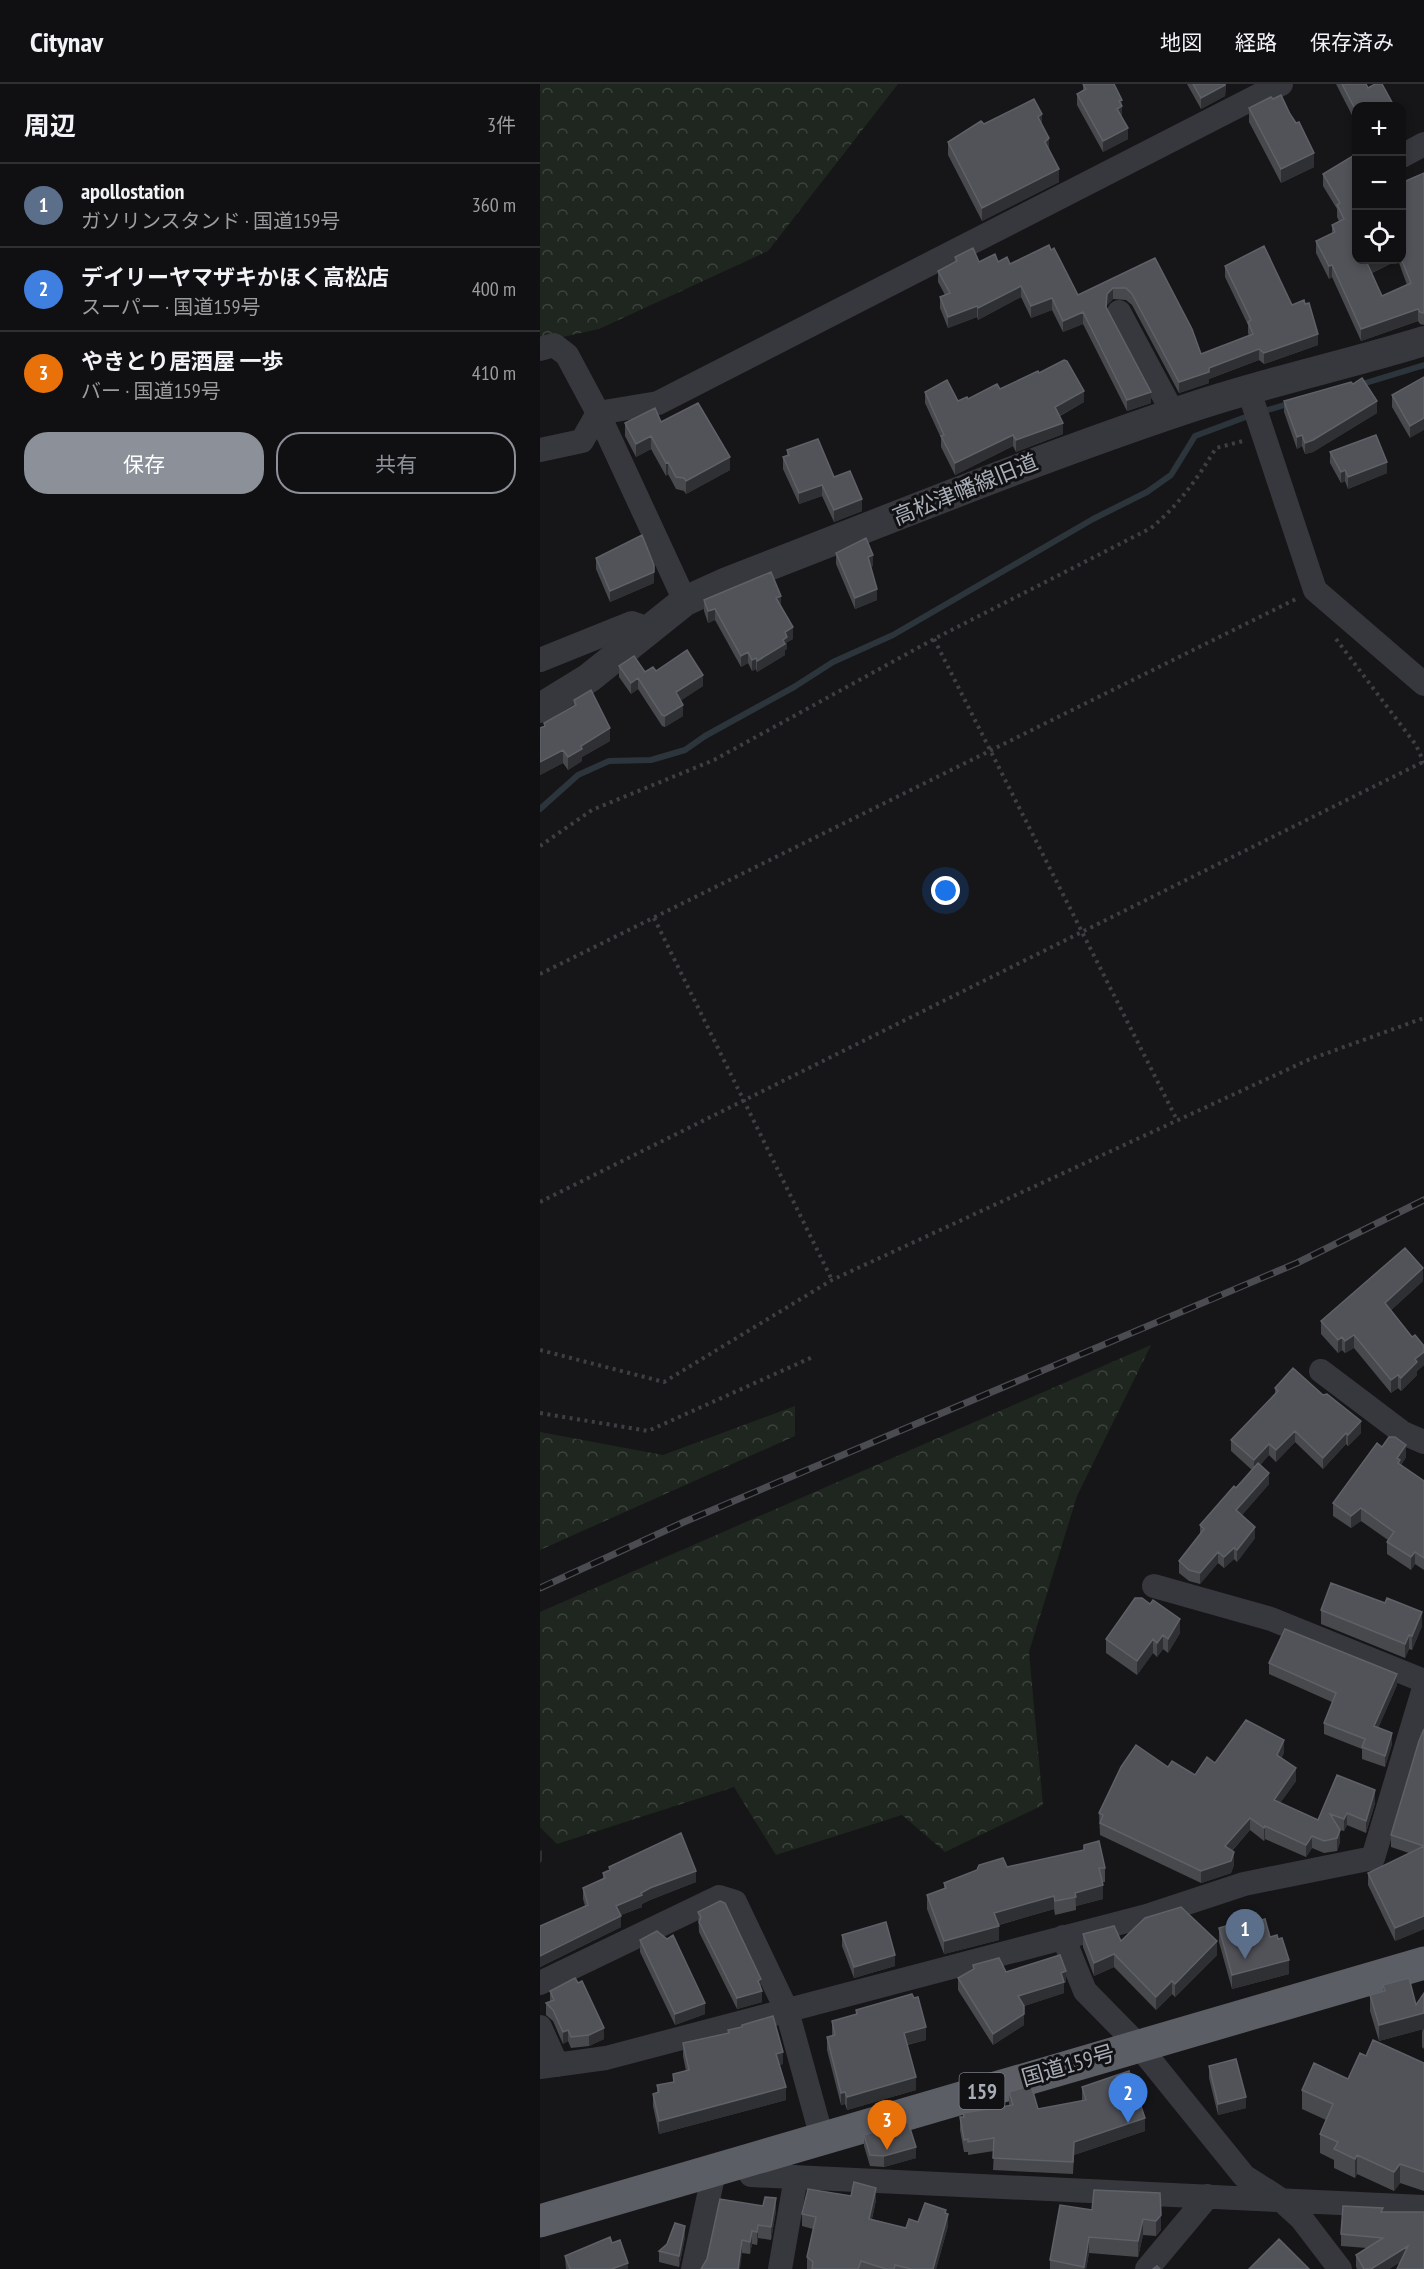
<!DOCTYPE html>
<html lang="ja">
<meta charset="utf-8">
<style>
:root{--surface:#101012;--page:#19191b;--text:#f1f3f6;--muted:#9c9d9f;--line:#303032;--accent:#8c9099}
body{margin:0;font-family:"PT Sans Narrow","Noto Sans JP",sans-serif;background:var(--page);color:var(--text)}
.controls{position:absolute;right:18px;top:18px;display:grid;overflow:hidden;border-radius:12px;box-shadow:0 3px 9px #0003}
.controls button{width:54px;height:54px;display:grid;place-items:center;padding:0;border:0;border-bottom:2px solid var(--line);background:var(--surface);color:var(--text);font:30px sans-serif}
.you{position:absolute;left:406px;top:807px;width:21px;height:21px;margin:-15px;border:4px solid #fff;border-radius:50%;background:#1a73e8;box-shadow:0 0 0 9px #1a73e833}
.badge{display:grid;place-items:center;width:39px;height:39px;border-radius:50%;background:var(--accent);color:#fff;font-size:20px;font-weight:700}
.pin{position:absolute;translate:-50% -50px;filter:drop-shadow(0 2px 3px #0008)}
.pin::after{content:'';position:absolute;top:32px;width:21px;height:18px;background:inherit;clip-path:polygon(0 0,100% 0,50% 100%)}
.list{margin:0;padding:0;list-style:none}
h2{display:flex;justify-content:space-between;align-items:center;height:78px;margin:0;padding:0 24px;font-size:26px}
h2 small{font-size:20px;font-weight:400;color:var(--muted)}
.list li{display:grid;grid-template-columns:39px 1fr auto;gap:18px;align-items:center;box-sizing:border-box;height:84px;padding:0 24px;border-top:2px solid var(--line)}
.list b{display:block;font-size:22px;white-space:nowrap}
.list p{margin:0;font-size:20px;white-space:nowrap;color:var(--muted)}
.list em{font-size:20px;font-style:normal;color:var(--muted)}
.actions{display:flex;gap:12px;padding:18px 24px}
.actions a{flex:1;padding:14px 0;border:2px solid var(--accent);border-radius:24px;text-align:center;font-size:21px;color:var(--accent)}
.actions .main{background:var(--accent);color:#fff}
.icon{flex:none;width:33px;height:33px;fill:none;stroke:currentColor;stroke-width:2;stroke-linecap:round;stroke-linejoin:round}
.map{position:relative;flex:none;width:884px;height:2185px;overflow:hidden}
header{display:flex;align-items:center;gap:36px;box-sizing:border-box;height:84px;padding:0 30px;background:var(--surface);border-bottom:2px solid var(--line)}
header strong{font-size:28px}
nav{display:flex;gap:33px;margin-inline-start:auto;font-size:21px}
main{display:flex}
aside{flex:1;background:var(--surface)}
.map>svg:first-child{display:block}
</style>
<header>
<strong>Citynav</strong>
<nav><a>地図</a><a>経路</a><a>保存済み</a></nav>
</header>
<main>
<aside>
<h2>周辺<small>3件</small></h2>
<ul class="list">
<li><span class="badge" style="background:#5c6f8a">1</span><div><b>apollostation</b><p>ガソリンスタンド · 国道159号</p></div><em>360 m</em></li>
<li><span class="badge" style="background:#3f7fe0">2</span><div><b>デイリーヤマザキかほく高松店</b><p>スーパー · 国道159号</p></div><em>400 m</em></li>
<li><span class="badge" style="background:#e8710a">3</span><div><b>やきとり居酒屋 一歩</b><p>バー · 国道159号</p></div><em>410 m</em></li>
</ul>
<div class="actions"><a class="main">保存</a><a>共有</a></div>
</aside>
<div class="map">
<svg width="884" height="2185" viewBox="0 0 884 2185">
<defs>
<pattern id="forest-crowns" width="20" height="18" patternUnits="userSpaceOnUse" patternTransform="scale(1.5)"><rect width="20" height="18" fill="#1e261f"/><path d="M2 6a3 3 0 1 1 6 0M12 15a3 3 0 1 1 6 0" fill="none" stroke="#3c433d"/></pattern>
</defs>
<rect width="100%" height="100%" fill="#161618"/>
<path fill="url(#forest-crowns)" d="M0,0H358L228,167L59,245L0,258Z
M611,1261L537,1412L489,1568L503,1721L405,1768L362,1731L236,1771L194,1703L17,1760L0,1743V1528Z
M255,1322V1352L0,1466V1348L123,1371Z"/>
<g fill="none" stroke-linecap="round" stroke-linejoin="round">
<path stroke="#2c353c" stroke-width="6" d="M819,301L884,281
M721,328L751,319
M0,725L38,691L69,677L111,676L145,666L165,652L254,603L293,578L353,551L553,435L607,408L631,391L655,352L711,331"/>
<path stroke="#3d3f44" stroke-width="4" stroke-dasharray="3 4.5" stroke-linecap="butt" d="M394,555L637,1036
M796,555L876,661L884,679
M0,762L52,726L174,676L394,555L611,444C639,421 657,395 676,364L703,357
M114,834L292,1196
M0,890L756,515
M0,1118L883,678
M0,1266L124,1298L292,1196L768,976L884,934
M0,1329L108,1347L275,1272"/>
<path stroke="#37383d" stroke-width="24" d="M862,72L884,60
M579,228L633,329
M0,265L14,261L27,271L58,329L145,517
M709,307L775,506L884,600
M0,366L42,357L58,329L118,319L741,0
M0,576L92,539L109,545
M781,1287L863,1349L884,1358
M614,1502L731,1535L884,1597
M523,1853L545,1907L598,1961L704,2092L740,2115L761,2134L800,2185
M0,1899L179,1813L195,1818L247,1927L282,2054
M0,1943L17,1981
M0,1983L66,1974L610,1831L704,1800L833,1774L884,1604
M203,2078L211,2091L884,2123
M153,2185L174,2088
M240,2185L256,2093
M607,2185L668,2112"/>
<path stroke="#37383d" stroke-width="30" d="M0,624L49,594L145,517L187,498C340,439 493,376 649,324C726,298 806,281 884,257"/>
<path stroke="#5b5e65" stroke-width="33" d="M0,2137L884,1879"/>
<g stroke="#4a4c52" stroke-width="7">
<path id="rail" d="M0,1504L144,1438L757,1179L884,1116"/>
</g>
<use href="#rail" stroke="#111113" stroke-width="4.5" stroke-dasharray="14" stroke-linecap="butt"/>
</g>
<path fill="#47494d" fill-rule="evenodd" d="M543,0L582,16V33L588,55L563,68L537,21V10L543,6Z
M647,0H686L685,12L661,25Z
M796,0H826L828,4L816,22V39Z
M733,15L750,30L774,83L741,99L709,38V24Z
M444,40L502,41L519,98L442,137L408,71V58Z
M816,70V176H861L884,89V241L880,240L878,237L821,257L792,193L789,195L776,169V157L792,149V141L799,137L797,133V125L783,102V90ZM858,176L867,201L842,212L832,189Z
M511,166L538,211L615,174L661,270L709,252L708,249V241L685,193V182L752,221L778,261L724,280L719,276L669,295V299L639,309L592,221L586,216L573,215L567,221V224L611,319L587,327L543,240L523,248L512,226L491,234L481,213L438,236L437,233L408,244L400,224V213L405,211L398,198V187L415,178V173L439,178H458L470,180Z
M499,289L544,318L520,332L523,350L476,368L473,362L415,391L401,363V354L385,319V308L418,317L428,315L460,305Z
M884,293L870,354L852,323V311Z
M744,317L837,329L773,368L765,370L762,362L757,365L744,328Z
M121,338L190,386L146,410L144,407L136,405L128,390L126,392L111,365L96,373L85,352V339Z
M247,366L294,393L322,427L294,438L282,412L259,420L243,385V373L247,372Z
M790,368L847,389L808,405L805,397L801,399L790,379Z
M296,469L333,482L331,483L337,516L315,525L296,480Z
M56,474L114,499L70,518L56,485Z
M164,516L241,522L253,555L247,558V565L245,566V571L217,588L216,585L212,587L208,579L201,583L175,536L168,539L164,527Z
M79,582L105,588L116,587L163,602L141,616L143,632L125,643L122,642L98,605L91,610L79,593Z
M34,616L70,657L42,673V677L28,686L23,679L0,691V644L4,642V639L34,622Z
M883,1197L851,1226L872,1253L884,1262V1281L877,1287V1291L861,1307L858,1304L851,1309L814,1264L805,1269L802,1266L798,1269L781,1250V1237Z
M735,1304L821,1349L808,1362L806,1360L783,1385L755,1358L736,1378L729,1371L720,1381L729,1400L702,1431L715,1454L697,1478L694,1475L684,1484L678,1479L660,1500L649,1497L639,1489V1477L660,1450V1441L712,1386L691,1367V1356L735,1310Z
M842,1363L866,1373L861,1381L884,1397V1486L875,1480L871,1486L847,1470V1458L848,1456L821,1437L811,1444L793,1432V1419Z
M781,1526L882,1542L872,1566L869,1565L865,1574L781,1540Z
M640,1549L628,1569L623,1565L617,1573L613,1569L597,1591L566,1569V1555Z
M729,1579L857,1601L838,1644L852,1660L845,1683L822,1675V1665L784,1650V1639L792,1618L729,1590Z
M884,1645V1845L855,1857L828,1801V1789L869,1769L851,1763V1751Z
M744,1669L741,1674L756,1697L740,1719L778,1736L797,1691L835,1719L826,1749L807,1741L804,1747L800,1746V1758L797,1767L784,1769L772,1764L766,1773L725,1755L724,1757L710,1746L692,1767L694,1781L691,1789L661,1799L560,1751L559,1729L628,1683L655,1691L675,1679Z
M69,1783L156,1798L110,1816L102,1820V1823L81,1831V1843L0,1883V1842L45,1822L43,1815V1804L63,1795V1789L69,1786Z
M467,1783L565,1784V1798H562L563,1815L536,1822V1826L515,1831L514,1825L459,1841V1856L404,1870L387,1825V1811L404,1805V1799Z
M158,1828L221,1905L222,1918L197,1925L159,1848Z
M718,1837L730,1853L738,1855L749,1890L692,1905L679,1858V1844Z
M543,1850L581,1857L677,1871L635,1913L632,1910L616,1926L574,1883L554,1892L543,1863Z
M302,1851L355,1882L314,1894L302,1862Z
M100,1856L165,1930L135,1941L100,1868Z
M433,1881L466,1888L526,1898L524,1899V1909L484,1922V1941L453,1961L418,1906V1894L433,1885Z
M843,1901L876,1921L884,1909V1965L882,1963V1948L883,1945L839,1957L830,1927V1911L843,1907Z
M10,1907L64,1955L49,1962L31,1964L28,1957L23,1960L13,1937L6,1931V1919L10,1918Z
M316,1926L386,1956L367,1961L376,2006L307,2026L305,2020L301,2021L287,1966V1953L292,1952V1937L316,1931Z
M202,1941L243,1980L239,1981L246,2016L119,2050L113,2022V2010L117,2009V2001L133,1998V1990L146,1987L143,1972V1959L188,1949V1946L202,1943Z
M826,1972L884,1979V2107L860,2099L854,2107L817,2090L815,2094L794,2084V2076L780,2069V2050L786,2036L762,2025V2006L808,1995Z
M669,1982L706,2024L678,2031L669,1994Z
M542,2003L605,2047L534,2071L533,2090L453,2086L454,2067L428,2071V2068H424L420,2046V2033H423V2029L469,2022V2008L498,2025L542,2017Z
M324,2051L376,2074L344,2083L330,2082L324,2062Z
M620,2109L621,2146L616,2152L603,2151L598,2173L549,2169L546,2185H510V2176L552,2126Z
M336,2116L332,2135L366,2144L378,2138L406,2129L408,2142L396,2185H267V2173L273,2145L262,2142V2130Z
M236,2127L231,2156L218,2154L217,2161L212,2160L210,2170L202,2169L161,2185Z
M843,2128L860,2178L849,2185H817L816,2183V2171L827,2164L801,2162V2150Z
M145,2153L139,2183L119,2178V2167Z
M72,2159L88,2185H26L25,2172Z"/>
<path fill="#2f3033" d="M682,0H686L685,12L661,25V14Z
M582,16V33L577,25L579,17Z
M502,30V43L498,33Z
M588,44V55L563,68V57Z
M509,54V67L505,58Z
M774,69V83L741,99V85Z
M519,85V98L442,137V124Z
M835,176H858L827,191V179Z
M792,181V193L789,195V182Z
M481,202V213L438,236V224Z
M573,204V215L567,221V210Z
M512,214V226L491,234V222Z
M437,222V233L408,244V233Z
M878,225V237L821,257V245Z
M543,228V240L523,248V237Z
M778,250V261L724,280V269Z
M719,265V276L669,295V284Z
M669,288V299L639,309V298Z
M544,307V318L515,334V323Z
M611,308V319L587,327V316Z
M837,317V329L773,368L765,370V359Z
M884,334V346L870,354V342Z
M523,339V350L476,368V356Z
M473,351V362L415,391V379Z
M762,351V362L757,365V353Z
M111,352V365L96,373V360Z
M190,373V386L146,410V397Z
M128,378V390L126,392V379Z
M847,378V389L808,405V393Z
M805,386V397L801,399V388Z
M282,401V412L259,420V409Z
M322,415V427L294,438V426Z
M333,471V482L328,484V473Z
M114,488V499L70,518V507Z
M337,505V516L315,525V514Z
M241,512V524L236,514Z
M175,525V536L168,539V527Z
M253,543V555L247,558V565L245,566V571L217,588V577L243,556L245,548Z
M208,568V579L201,583V572Z
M216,574V585L212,587V576Z
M163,591V602L136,620V608Z
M98,594V605L91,610V599Z
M143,621V632L125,643V632Z
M70,644V657L42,673V677L28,686V673L41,662Z
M23,666V679L0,691V678Z
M883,1184V1197L845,1232V1219Z
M814,1251V1264L805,1269V1257Z
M802,1253V1266L798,1269V1256Z
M884,1268V1281L877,1287V1291L861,1307V1294L875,1275Z
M858,1291V1304L851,1309V1296Z
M821,1337V1349L808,1362V1351Z
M755,1347V1358L736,1378V1366Z
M806,1349V1360L783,1385V1374Z
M729,1360V1371L714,1388V1376Z
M866,1361V1373L860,1382V1388L857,1374Z
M729,1389V1400L696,1438V1426Z
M821,1424V1437L811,1444V1432Z
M715,1443V1454L697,1478V1466Z
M694,1464V1475L684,1484V1473Z
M678,1468V1479L660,1500V1489Z
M875,1468V1480L871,1486V1473Z
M882,1528V1542L872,1566V1552Z
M640,1535V1549L628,1569V1555Z
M623,1551V1565L617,1573V1559Z
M869,1551V1565L865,1574V1560Z
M613,1555V1569L597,1591V1577Z
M857,1590V1601L834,1654V1642Z
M852,1649V1660L845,1683V1672Z
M744,1656V1669L737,1684V1671Z
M756,1684V1697L734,1728V1716Z
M835,1706V1719L826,1749V1737Z
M807,1729V1741L804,1747V1735Z
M710,1734V1746L685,1774V1762Z
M725,1742V1755L724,1757V1744Z
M800,1746V1758L797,1767V1754Z
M772,1752V1764L766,1773V1761Z
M2,1766V1777L0,1779V1767Z
M694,1768V1781L691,1789L661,1799V1787Z
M156,1787V1798L110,1816L102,1820V1823L76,1833V1822L110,1804Z
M563,1801V1815L536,1822L535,1809Z
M514,1812V1825L454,1842V1829Z
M81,1832V1843L0,1883V1872Z
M884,1832V1845L855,1857V1844Z
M459,1842V1856L404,1870V1857Z
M677,1857V1871L635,1913V1900Z
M574,1870V1883L554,1892V1879Z
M355,1871V1882L314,1894V1883Z
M749,1876V1890L692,1905V1891Z
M526,1887V1898L524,1899V1909L478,1924V1912Z
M221,1895V1906L218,1897Z
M632,1897V1910L616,1926V1913Z
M222,1907V1918L197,1925V1914Z
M165,1919V1930L135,1941V1930Z
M884,1929V1945L839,1957V1941Z
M484,1930V1941L453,1961V1950Z
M386,1943V1956L364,1961V1949Z
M64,1944V1955L49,1962V1951Z
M28,1946V1957L23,1960V1948Z
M243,1968V1980L236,1982V1970Z
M376,1993V2006L307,2026V2013Z
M246,2003V2016L119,2050V2037Z
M305,2008V2020L301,2021V2009Z
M706,2013V2024L678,2031V2020Z
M605,2034V2047L534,2071L533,2090L534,2058Z
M376,2063V2074L344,2083V2072Z
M817,2071V2090L815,2094V2075Z
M860,2080V2099L854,2107V2088Z
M336,2104V2116L329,2147V2135Z
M236,2114V2127L231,2156V2143Z
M406,2126V2137L408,2130V2142L396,2185H393Z
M621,2131V2146L616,2152V2137Z
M603,2135V2151L598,2173V2157Z
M218,2141V2154L217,2161V2148Z
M145,2142V2153L139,2183V2172Z
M212,2147V2160L210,2170V2158Z
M549,2153V2169L546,2185H544Z
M202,2156V2169L200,2185H198Z
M868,2162V2174L849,2185H831Z
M88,2179V2185H72Z"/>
<path fill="#525359" stroke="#5f6168" stroke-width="1.5" d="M543,0H574L582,16L579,17L582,22L577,25L588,44L563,57L537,10L546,5Z
M653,0H685V1L661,14Z
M802,0H826L828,4L835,0H842L854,22H816V27Z
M741,11L750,30L756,39L759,38L774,69L741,85L709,24L731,13L733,15Z
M494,15L502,30L498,33L509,54L505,58L519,85L442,124L408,58L441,37L444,40Z
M816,70V176H835L827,179L842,212L871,199L861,174V99L884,89V229L880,228L878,225L821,245L792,181L789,182L776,157L795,148L792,141L804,135L797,121L800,119L783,90Z
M509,161L511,166L514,164L538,211L615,174L652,245L661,270L713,250L708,238L711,236L685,182L724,162L752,221L764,216L765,220L769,219L778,250L724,269L719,265L669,284V288L639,298L592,210L586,204H573L567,210L566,223L611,308L587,316L543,228L523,237L512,214L491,222L481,202L438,224L437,222L408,233L400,213L410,209L398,187L417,177L415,173L433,164L439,178L455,170L458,178L467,173L470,180Z
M524,276L527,277L544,307L515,323L523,339L476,356L473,351L415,379L401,352L404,351L385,308L407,296L418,317L427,313L428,315L457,300L460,305L498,287L499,289Z
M884,293V334L870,342L852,311Z
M822,294L837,317L773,356L765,359L762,351L757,353L744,317L811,298L813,300Z
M158,319L190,373L146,397L144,394L136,393L128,378L126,379L111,352L96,360L85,339L115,324L121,338Z
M836,351L847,378L808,393L805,386L801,388L790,368Z
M278,355L294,393L310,387L322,415L294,426L282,401L259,409L243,373L249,371L247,366Z
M102,451L114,481V488L70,507L56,474Z
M326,454L333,471L328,473L337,505L315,514L296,469Z
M231,488L241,512L236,514L253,543L245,548L247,553L243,556L245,560L217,577L216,574L212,576L208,568L201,572L175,525L168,527L164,516Z
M147,566L163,591L136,608L143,621L125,632L122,631L98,594L91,599L79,582L94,572L105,588L113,583L116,587Z
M51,606L70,644L41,662L42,665L28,673L23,666L0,678V644L5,642L4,639L36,621L34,616Z
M865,1164L883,1184L845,1219L872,1253L875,1251L884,1262V1268L875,1275L877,1278L861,1294L858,1291L851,1296L814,1251L805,1257L802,1253L798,1256L781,1237Z
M753,1284L783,1311L787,1310L821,1337L808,1351L806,1349L783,1374L755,1347L736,1366L729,1360L714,1376L691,1356L738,1307L735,1304Z
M849,1353H855L866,1361L857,1374L860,1376L858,1379L884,1397V1474L875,1468L871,1473L847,1458L854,1448L821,1424L811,1432L793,1419L837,1359L842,1363Z
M718,1379L729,1389L696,1426L715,1443L697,1466L694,1464L684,1473L678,1468L660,1489L649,1486L639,1477L664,1445L660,1441L694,1402L696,1404Z
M791,1499L845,1519L847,1514L882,1528L872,1552L869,1551L865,1560L781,1526Z
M595,1514H602L610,1520L613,1516L640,1535L628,1555L623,1551L617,1559L613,1555L597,1577L566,1555Z
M745,1545L857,1590L834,1642L852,1649L845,1672L822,1663L825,1655L784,1639L796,1609L729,1579Z
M706,1636L744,1656L737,1671L756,1684L734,1716L778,1736L797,1691L835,1706L826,1737L807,1729L804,1735L790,1730L800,1746L797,1754L784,1757L772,1752L766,1761L725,1742L724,1744L710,1734L685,1762L694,1768L691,1777L661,1787L560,1739L563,1731L559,1729L581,1683L596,1661L628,1683L632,1677L655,1691L667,1673L675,1679Z
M884,1645V1762L851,1751L879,1657Z
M141,1749L156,1787L110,1804L101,1809L102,1811L76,1822L81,1832L0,1872V1842L48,1821L43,1804L65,1794L63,1789L70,1786L69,1783Z
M559,1757L565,1784H559L563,1801L535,1809L536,1813L515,1817L514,1812L454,1829L459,1842L404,1857L387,1811L406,1804L404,1799L437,1786L439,1781L463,1774L467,1783L544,1766V1761Z
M884,1762V1832L855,1844L828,1789Z
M180,1817L185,1819L221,1895L218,1897L222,1907L197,1914L159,1838L161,1833L158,1828Z
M641,1823L677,1857L635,1900L632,1897L616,1913L574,1870L554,1879L543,1850L574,1842L581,1857L605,1834Z
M717,1833L718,1837L725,1835L730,1853L737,1851L738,1855L742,1854L749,1876L692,1891L679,1844Z
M346,1838L355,1871L314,1883L302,1851Z
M117,1847L127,1855L133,1851L165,1919L135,1930L100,1856Z
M520,1871L526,1887L521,1889L524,1898L478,1912L484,1922V1930L453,1950L418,1894L434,1885L433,1881L459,1874L466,1888Z
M35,1894L38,1899L42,1897L64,1944L49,1951L31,1953L28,1946L23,1948L13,1926L6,1919L14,1916L10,1907Z
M869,1894L876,1921L884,1909V1929L839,1941L830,1911L845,1907L843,1901Z
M372,1910L374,1914L378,1913L386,1943L364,1949L376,1993L307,2013L305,2008L301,2009L287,1953L295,1951L292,1937L317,1930L316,1926Z
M233,1932L243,1968L236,1970L246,2003L119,2037L113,2010L119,2008L117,2001L134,1998L133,1990L149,1986L143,1959L189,1949L188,1946L202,1943V1941Z
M833,1956L884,1979V2088L860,2080L854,2088L817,2071L815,2075L794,2065L798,2058L780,2050L793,2020L762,2006L774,1979L808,1995L820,1969L826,1972Z
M696,1975L706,2013L678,2020L669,1982Z
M589,1987L605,2034L534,2058L533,2078L453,2074L454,2054L428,2058V2055L424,2056L420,2033H424L423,2029L473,2021L469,2008L491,2001L498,2025L546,2016L542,2003Z
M368,2038L376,2063L344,2072L330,2071L324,2051Z
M314,2098L336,2104L329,2135L366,2144L369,2135L378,2138L385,2119L406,2126L405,2129L408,2130L393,2185H371L355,2181L354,2185H346L321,2177L318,2185H272L273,2178L267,2173L276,2133L262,2130L268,2105L311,2112Z
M554,2106L620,2109L621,2131L616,2137L603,2135L598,2157L549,2153L544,2183L510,2176L520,2121L552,2126Z
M225,2113L236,2114L231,2143L218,2141L217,2148L212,2147L210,2158L202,2156L198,2185H161L167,2175L180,2115L223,2122Z
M803,2122L843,2124L841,2128H884V2185H857L868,2162L831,2185H824L816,2171L843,2154L801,2150Z
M135,2139L145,2142L139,2172L119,2167L127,2160Z
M70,2153L72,2159L80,2156L88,2179L72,2185H30L25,2172Z
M739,2155L769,2185H709Z
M617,2182L620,2185H613Z"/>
<g text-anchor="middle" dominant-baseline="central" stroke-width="6" stroke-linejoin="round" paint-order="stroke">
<rect fill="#111113" stroke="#7b7e86" stroke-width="1.5" x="419.5" y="1989" width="45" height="36" rx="4.5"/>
<g font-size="21" font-weight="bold" fill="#a8adb8">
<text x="442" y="2007">159</text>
</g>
<g font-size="22" fill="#a8adb8" stroke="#111113">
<text transform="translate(425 405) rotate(-22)">高松津幡線旧道</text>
<text transform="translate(528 1981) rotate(-16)">国道159号</text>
</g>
</g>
</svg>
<div class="controls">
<button>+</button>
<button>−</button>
<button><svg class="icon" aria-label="locate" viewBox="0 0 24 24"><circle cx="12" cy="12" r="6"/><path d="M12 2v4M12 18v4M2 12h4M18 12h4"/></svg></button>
</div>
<div class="you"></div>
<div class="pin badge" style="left:705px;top:1875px;background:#5c6f8a">1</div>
<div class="pin badge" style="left:588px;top:2039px;background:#3f7fe0">2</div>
<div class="pin badge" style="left:347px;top:2066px;background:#e8710a">3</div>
</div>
</main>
